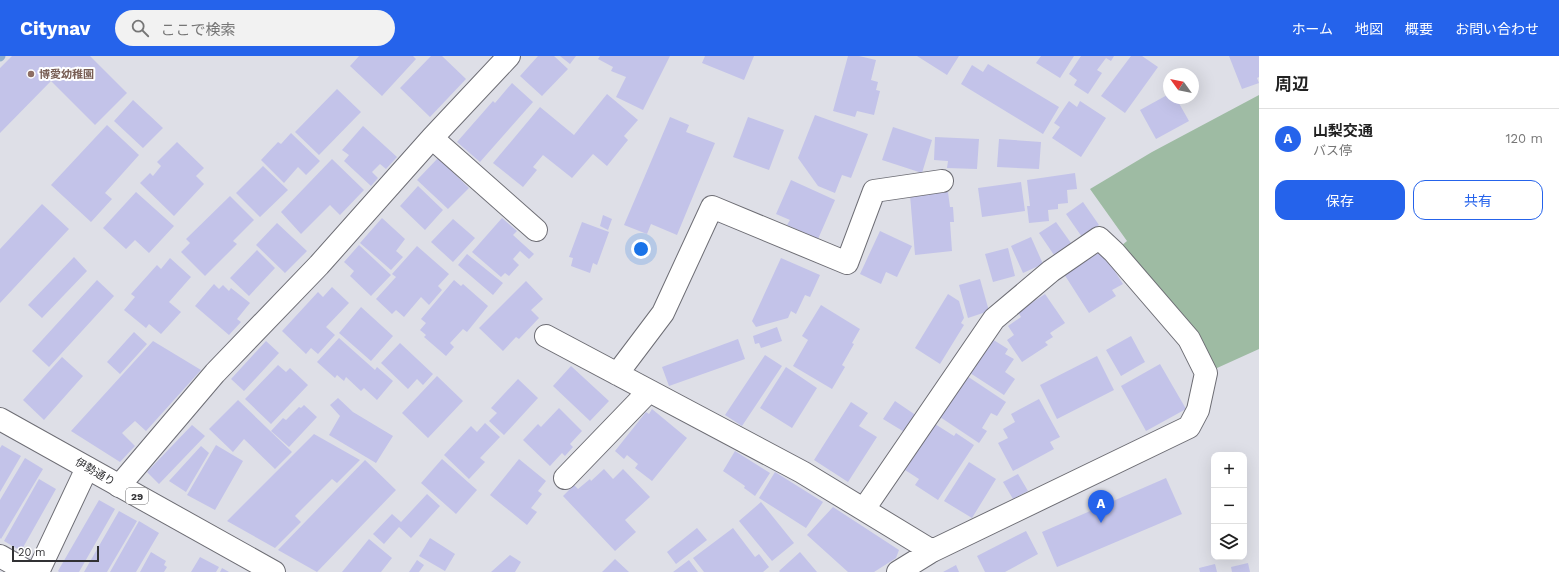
<!DOCTYPE html>
<html lang="ja">
<meta charset="utf-8">
<style>
:root{--surface:#fff;--page:#f2f2f2;--text:#222;--muted:#767676;--line:#e0e0e0;--accent:#2563eb}
body{margin:0;font-family:"Work Sans","Noto Sans JP",sans-serif;background:var(--page);color:var(--text)}
.controls{position:absolute;right:12px;bottom:12px;display:grid;overflow:hidden;border-radius:8px;box-shadow:0 4px 16px #0002}
.controls button{width:36px;height:36px;display:grid;place-items:center;padding:0;border:0;border-bottom:1px solid var(--line);background:var(--surface);color:var(--text);font:20px sans-serif}
.compass{position:absolute;left:1163px;top:12px;width:36px;height:36px;border-radius:50%;background:var(--surface);box-shadow:0 4px 16px #0002;rotate:303deg}
.scale{position:absolute;left:12px;bottom:10px;width:87px;box-sizing:border-box;padding-left:4px;border:2px solid #313134;border-top:0;font-size:11px;line-height:14px;white-space:nowrap;color:#313134;-webkit-text-stroke:3px #fff;paint-order:stroke}
.you{position:absolute;left:641px;top:193px;width:14px;height:14px;margin:-10px;border:3px solid #fff;border-radius:50%;background:#1a73e8;box-shadow:0 0 0 6px #1a73e833}
.badge{display:grid;place-items:center;width:26px;height:26px;border-radius:50%;background:var(--accent);color:#fff;font-size:13px;font-weight:700}
.pin{position:absolute;translate:-50% -33px;filter:drop-shadow(0 1px 2px #0008)}
.pin::after{content:'';position:absolute;top:21px;width:14px;height:12px;background:inherit;clip-path:polygon(0 0,100% 0,50% 100%)}
.list{margin:0;padding:0;list-style:none}
h2{display:flex;justify-content:space-between;align-items:center;height:52px;margin:0;padding:0 16px;font-size:17px}
h2 small{font-size:13px;font-weight:400;color:var(--muted)}
.list li{display:grid;grid-template-columns:26px 1fr auto;gap:12px;align-items:center;box-sizing:border-box;height:60px;padding:0 16px;border-top:1px solid var(--line)}
.list b{display:block;font-size:15px;white-space:nowrap}
.list p{margin:0;font-size:13px;white-space:nowrap;color:var(--muted)}
.list em{font-size:13px;font-style:normal;color:var(--muted)}
.actions{display:flex;gap:8px;padding:12px 16px}
.actions a{flex:1;padding:9px 0;border:1px solid var(--accent);border-radius:12px;text-align:center;font-size:14px;color:var(--accent)}
.actions .main{background:var(--accent);color:#fff}
.icon{flex:none;width:22px;height:22px;fill:none;stroke:currentColor;stroke-width:2;stroke-linecap:round;stroke-linejoin:round}
.map{position:relative;flex:none;width:1259px;height:516px;overflow:hidden}
header{display:flex;align-items:center;gap:24px;box-sizing:border-box;height:56px;padding:0 20px;background:var(--accent);color:#fff}
header strong{font-size:19px}
nav{display:flex;gap:22px;margin-inline-start:auto;font-size:14px}
.search{width:280px;height:36px;background:var(--page);display:flex;align-items:center;gap:10px;box-sizing:border-box;padding:0 14px;border-radius:22px;color:var(--muted);font-size:15px}
main{display:flex}
aside{flex:1;background:var(--surface)}
.map>svg:first-child{display:block}
</style>
<header>
<strong>Citynav</strong>
<div class="search"><svg class="icon" aria-label="search" viewBox="0 0 24 24"><circle cx="10" cy="10" r="6"/><path d="M15 15l6 6"/></svg>ここで検索</div>
<nav><a>ホーム</a><a>地図</a><a>概要</a><a>お問い合わせ</a></nav>
</header>
<main>
<div class="map">
<svg width="1259" height="516" viewBox="0 0 1259 516">
<rect width="100%" height="100%" fill="#dedfe7"/>
<path fill="#9ebba3" d="M1259,39V293L1206,317L1114,196L1127,185L1090,133L1152,96Z"/>
<g fill="none" stroke-linecap="round" stroke-linejoin="round">
<path stroke="#93b0cd" stroke-width="9" d="M0,1L1,0"/>
</g>
<path fill="#c3c3e9" d="M12,0H90L127,37L95,69L51,25L0,77V12Z
M359,0H413L416,3L382,40L350,10Z
M431,0H442L466,23L430,61L400,32Z
M538,0H554L568,13L542,40L520,20Z
M560,0H576L570,8Z
M600,0H670L643,54L616,41L626,21L611,15L613,11L598,3Z
M705,0H754L744,24L702,7Z
M848,0H859L876,4L871,24L878,26L876,34L880,35L874,59L857,55L855,61L833,55Z
M917,0H959L947,19Z
M1041,0H1074L1060,22L1036,7Z
M1081,0H1114L1111,5L1106,2L1097,14L1102,17L1088,38L1074,29L1077,24L1069,18Z
M1131,0H1142L1158,11L1125,57L1101,40Z
M1229,0H1259V21L1257,22L1259,27L1242,33Z
M988,8L1059,51L1043,78L961,28L972,9L983,16Z
M512,27L533,46L480,106L457,86L493,45L495,47Z
M337,33L361,56L319,99L295,76Z
M607,38L638,64L624,80L628,84L607,110L593,98L572,122L543,99L533,111L537,114L523,131L493,107L540,51L574,79Z
M1169,38V42H1176L1189,65L1156,83L1140,54Z
M133,44L163,72L143,92L114,65Z
M1069,45L1077,51L1080,45L1106,62L1081,101L1052,82L1060,71L1054,67Z
M815,59L868,78L851,122L842,119L835,137L818,130L798,102Z
M670,61L689,69L686,76L715,87L677,179L651,168L647,178L624,169Z
M748,61L784,74L769,114L733,101Z
M107,69L139,99L105,137L112,143L91,166L51,129Z
M363,70L397,101L386,113L380,108L372,116L378,122L371,130L344,105L349,99L342,94Z
M893,71L932,84L922,117L882,104Z
M291,77L320,105L306,119L298,111L284,127L261,104L278,86L281,88Z
M935,81L979,83L977,113L947,112L948,105L934,104Z
M999,83L1041,86L1039,113L997,111Z
M177,86L204,112L196,120L204,128L174,160L140,127L150,117L153,120L161,110L157,106Z
M438,102L469,132L448,153L417,124Z
M332,103L364,134L340,159L330,149L301,178L281,156Z
M263,110L288,134L260,161L236,137Z
M1075,117L1077,133L1067,134L1068,147L1058,148V153L1048,154L1049,165L1029,167L1027,150H1030L1027,124Z
M791,124L835,144L818,183L787,169L790,164L776,158Z
M1021,126L1025,155L982,161L978,132Z
M418,130L443,154L425,174L400,150Z
M136,136L174,170L149,197L135,184L126,193L103,172Z
M948,136L950,151H953L954,166H950L952,195L915,199L910,139Z
M230,140L254,164L233,185L237,188L205,220L181,196L190,187L186,183Z
M1083,146L1099,169L1082,181L1066,158Z
M42,148L69,173L0,247V193Z
M603,159L612,163L608,174L600,170Z
M382,162L405,183L396,195L403,201L391,214L360,187Z
M502,162L517,175L513,179L534,198L529,203L520,195L513,203L519,209L509,220L505,217L501,221L472,196Z
M453,163L475,182L453,206L431,186Z
M582,166L609,176L597,209L593,207L590,217L571,210L573,202L569,201Z
M1056,166L1071,187L1054,199L1039,177Z
M277,167L307,195L285,217L256,189Z
M880,175L912,190L897,221L886,216L881,228L860,218Z
M1031,181L1043,208L1023,217L1011,190Z
M359,189L391,219L371,240L350,220L354,215L344,206Z
M417,190L449,218L438,230L442,234L429,249L421,241L404,261L396,254L392,258L376,243L396,221L392,218Z
M1008,192L1015,220L993,226L985,198Z
M257,194L275,212L249,240L230,222Z
M1102,195L1123,228L1112,234L1116,240L1089,257L1064,218Z
M467,198L503,227L493,239L458,209Z
M74,201L87,215L42,262L28,249Z
M170,202L191,221L169,246L181,256L161,278L149,268L146,272L124,254L135,241L131,238L157,209L161,213Z
M781,202L820,219L810,241L805,239L796,258L791,255L788,262L756,271L752,265Z
M980,223L989,255L968,262L959,229Z
M97,224L114,240L49,311L32,295Z
M454,224L461,230L463,228L488,250L467,276L463,273L450,287L454,291L446,300L424,281L426,279L420,274L426,267L421,263Z
M526,225L543,243L531,254L539,262L519,283L516,281L503,295L479,272Z
M214,228L219,233L223,229L229,235L231,232L250,247L237,263L241,266L229,279L195,250Z
M332,231L349,247L326,271L335,279L318,298L311,292L306,298L282,275L318,236L323,241Z
M948,238L959,245L964,262L961,267L964,269L940,308L915,292Z
M1045,238L1065,267L1050,277L1053,281L1045,286L1048,289L1022,306L1007,284L1014,279L1008,270L1021,261L1018,256Z
M821,249L860,273L852,287L854,288L842,309L845,311L832,333L793,310L808,284L802,280Z
M361,251L393,280L371,305L339,277Z
M777,271L782,285L761,292L759,287L755,288L753,280Z
M134,276L147,288L120,318L107,306Z
M1131,280L1145,306L1121,320L1106,294Z
M339,282L375,314L377,311L393,325L377,344L364,332L361,335L346,321L344,325L337,319L335,322L317,306Z
M738,283L745,303L669,330L662,311Z
M992,283L1008,293L1005,298L1014,303L1005,316L1015,323L1004,339L970,317Z
M153,285L201,314L146,375L135,365L122,377L135,390L120,406L71,375Z
M266,285L279,297L244,335L231,323Z
M400,287L433,318L423,329L417,323L408,333L381,307Z
M765,299L782,310L742,370L725,359Z
M1097,300L1114,334L1057,363L1040,329Z
M62,301L83,320L44,364L23,344Z
M1160,308L1186,353L1146,375L1121,330Z
M278,309L286,316L290,312L308,329L271,368L245,343Z
M571,310L609,345L590,365L553,330Z
M786,311L817,332L792,372L760,352Z
M437,320L463,345L428,382L402,357Z
M967,320L1006,346L997,360L991,357L982,372L987,375L979,387L940,361Z
M518,323L538,342L504,379L489,365L497,357L491,352Z
M338,342L353,356L393,380L376,407L329,379L340,360L330,349Z
M1039,343L1060,381L1050,386L1054,393L1013,415L998,387L1008,382L1003,373L1015,366L1011,358Z
M238,344L292,396L275,413L244,383L233,396L209,373Z
M895,345L917,360L906,377L883,363Z
M851,346L868,357L859,370L877,381L848,426L814,404Z
M304,349L317,361L289,391L271,375L283,362L286,364L299,351L301,352Z
M559,352L582,375L570,388L573,391L565,400L562,397L550,410L523,384L538,368L541,371Z
M652,353L687,382L652,425L635,412L638,408L627,399L624,403L615,395L646,356L649,358Z
M485,367L500,381L480,402L485,406L469,423L444,399L471,370L477,376Z
M935,368L954,380L956,377L974,389L938,444L915,429L919,423L905,414Z
M192,369L205,380L159,428L147,416Z
M314,378L360,404L337,427L332,423L295,460L301,466L275,492L227,465Z
M2,389L21,400L0,436V392Z
M216,389L243,405L215,454L187,439Z
M201,390L209,397L186,436L169,425Z
M735,395L770,417L755,440L744,432L745,430L723,415Z
M25,402L43,413L1,483L0,482V444Z
M442,403L477,434L456,458L421,427Z
M519,403L546,425L538,435L542,438L531,452L537,456L527,469L490,439Z
M365,404L396,434L317,516L278,494Z
M969,406L996,423L972,462L944,445Z
M604,413L613,423L623,413L650,441L625,464L636,476L615,495L563,440L574,429L578,433L590,423L591,425Z
M775,416L823,446L806,472L759,442Z
M1018,418L1028,435L1013,443L1003,426Z
M1166,422L1182,458L1057,511L1042,476Z
M39,423L56,433L21,495L4,485Z
M427,438L440,450L411,482L399,471L384,488L373,478L392,458L401,466Z
M99,444L115,453L79,516H59L58,515Z
M761,446L794,487L772,505L739,465Z
M833,451L899,494L896,502L874,516H848L807,479Z
M119,455L137,465L107,516H84Z
M139,465L159,477L136,516H110Z
M697,472L707,484L676,508L667,496Z
M733,472L755,501L759,498L769,511L763,516H704L693,502Z
M1026,475L1038,498L1005,516H985L977,500Z
M430,482L455,498L445,515L419,500Z
M369,483L392,502L381,516H342Z
M151,496L166,505L164,509L167,511L164,516H140Z
M800,496L817,516H780L779,515Z
M510,499L521,506L515,516H491Z
M200,501L219,511L216,516H191Z
M615,503L629,516H602Z
M417,504L424,509L419,516H409Z
M689,504L698,516H673Z
M1248,507L1250,516H1232L1231,511Z
M1215,508L1217,516H1200L1199,512Z
M956,509L959,516H943Z
M222,512L229,516H220Z"/>
<g fill="none" stroke-linecap="round" stroke-linejoin="round">
<g stroke="#6d6d74" stroke-width="24">
<path id="minor" d="M432,82L536,174
M546,280L802,416L932,495
M617,318L663,257L712,151L847,207L874,135L942,125
M565,422L649,335
M119,430L215,317L319,209L432,82L509,0
M864,453L994,263L1051,215L1099,182L1114,196L1189,283L1206,317L1198,354L1189,371L932,495L898,516
M0,500L28,516
M38,516L87,412"/>
</g>
<g stroke="#6d6d74" stroke-width="24">
<path id="major" d="M0,363L274,516"/>
</g>
<use href="#minor" stroke="#fff" stroke-width="22"/>
<use href="#major" stroke="#fff" stroke-width="22"/>
</g>
<circle fill="#8d6e63" stroke="#fff" stroke-width="1.5" cx="31" cy="18" r="4"/>
<g text-anchor="middle" dominant-baseline="central" stroke-width="4" stroke-linejoin="round" paint-order="stroke">
<rect fill="#fff" stroke="#6f6f71" stroke-width="1" x="126" y="432" width="22" height="16" rx="3"/>
<g font-size="10" font-weight="bold" fill="#313134">
<text x="137" y="440">29</text>
</g>
<g font-size="11" font-weight="bold" fill="#785e54" stroke="#fff" text-anchor="start">
<text x="39" y="18">博愛幼稚園</text>
</g>
<g font-size="11" fill="#313134" stroke="#fff">
<text transform="translate(95 416) rotate(30)">伊勢通り</text>
</g>
</g>
</svg>
<div class="controls">
<button>+</button>
<button>−</button>
<button><svg class="icon" aria-label="layers" viewBox="0 0 24 24"><path d="M12 4l9 5-9 5-9-5zM3 14l9 5 9-5"/></svg></button>
</div>
<svg class="compass" viewBox="-18 -18 36 36"><path d="M0-13l5 13h-10z" fill="#e53935"/><path d="M0 13l5-13h-10z" fill="#767676"/></svg>
<div class="scale">20 m</div>
<div class="you"></div>
<div class="pin badge" style="left:1101px;top:467px">A</div>
</div>
<aside>
<h2>周辺<small></small></h2>
<ul class="list">
<li><span class="badge">A</span><div><b>山梨交通</b><p>バス停</p></div><em>120 m</em></li>
</ul>
<div class="actions"><a class="main">保存</a><a>共有</a></div>
</aside>
</main>
